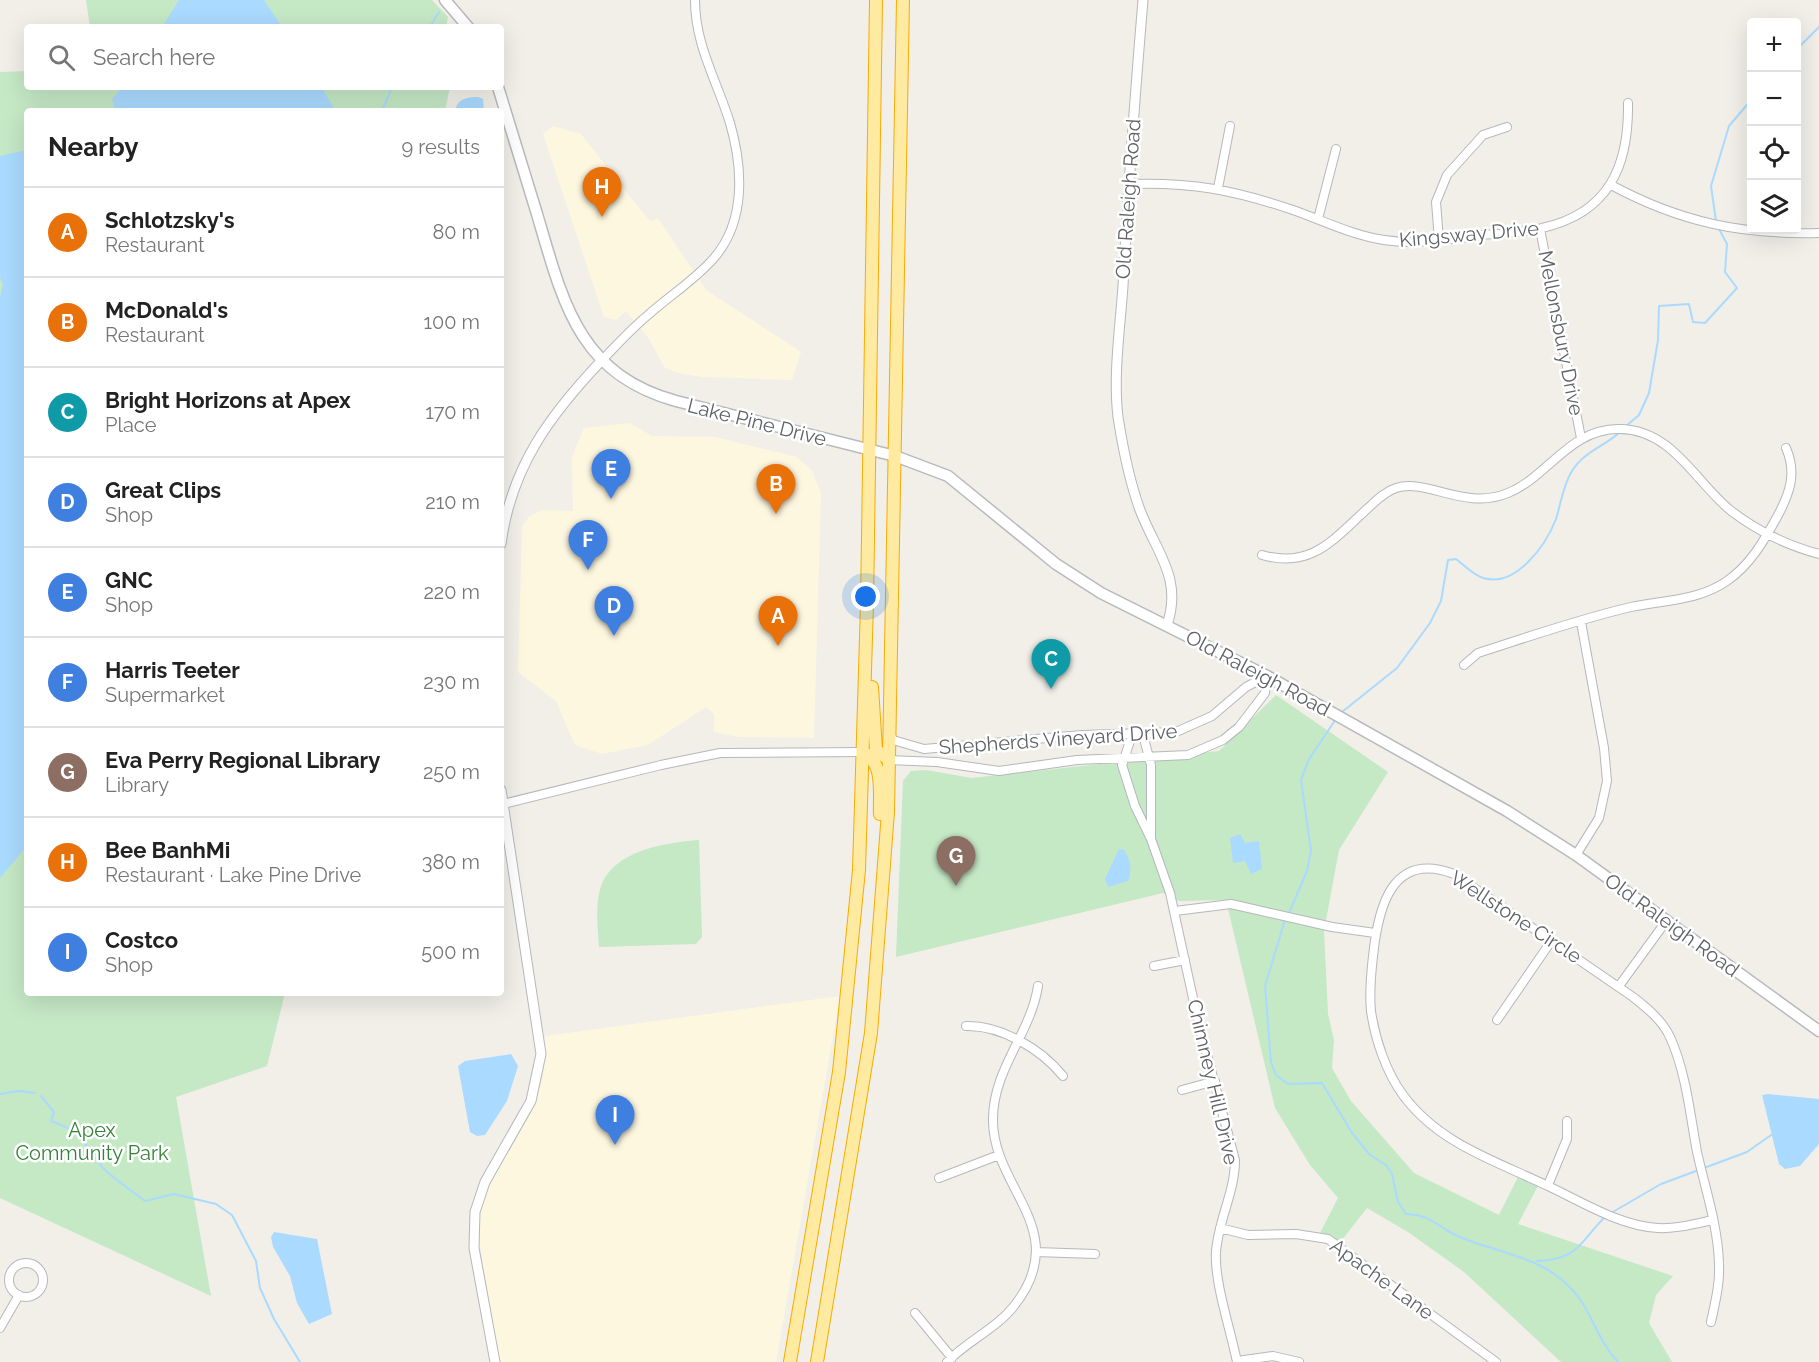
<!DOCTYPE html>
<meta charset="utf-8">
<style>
:root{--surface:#fff;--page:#f2f2f2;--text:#222;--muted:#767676;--line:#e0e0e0;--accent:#0f766e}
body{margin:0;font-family:Raleway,sans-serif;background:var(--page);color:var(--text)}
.controls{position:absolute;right:18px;top:18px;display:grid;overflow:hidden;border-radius:6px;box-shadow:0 6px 24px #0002}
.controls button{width:54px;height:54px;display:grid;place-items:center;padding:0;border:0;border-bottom:2px solid var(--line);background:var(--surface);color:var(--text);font:30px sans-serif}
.you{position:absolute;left:866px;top:597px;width:21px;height:21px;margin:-15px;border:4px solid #fff;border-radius:50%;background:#1a73e8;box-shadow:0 0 0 9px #1a73e833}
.badge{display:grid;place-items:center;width:39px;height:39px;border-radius:50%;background:var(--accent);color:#fff;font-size:20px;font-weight:700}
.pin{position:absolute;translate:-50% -50px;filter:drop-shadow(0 2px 3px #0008)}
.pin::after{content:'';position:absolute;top:32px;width:21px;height:18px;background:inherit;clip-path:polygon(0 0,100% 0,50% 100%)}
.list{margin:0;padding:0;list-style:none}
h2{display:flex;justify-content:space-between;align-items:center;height:78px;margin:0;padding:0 24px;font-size:26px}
h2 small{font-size:20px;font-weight:400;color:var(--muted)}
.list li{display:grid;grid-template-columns:39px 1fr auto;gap:18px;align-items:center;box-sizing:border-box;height:90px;padding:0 24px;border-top:2px solid var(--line)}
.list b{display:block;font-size:22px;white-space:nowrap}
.list p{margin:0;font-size:20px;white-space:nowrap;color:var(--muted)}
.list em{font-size:20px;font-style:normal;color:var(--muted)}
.icon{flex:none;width:33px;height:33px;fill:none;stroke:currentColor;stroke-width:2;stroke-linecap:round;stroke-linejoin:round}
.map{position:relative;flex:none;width:1819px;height:1362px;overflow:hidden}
.search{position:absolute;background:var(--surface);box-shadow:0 6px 24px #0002;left:24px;top:24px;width:480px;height:66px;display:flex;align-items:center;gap:15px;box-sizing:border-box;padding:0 21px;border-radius:6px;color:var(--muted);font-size:22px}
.panel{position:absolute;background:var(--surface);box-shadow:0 6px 24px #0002;left:24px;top:108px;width:480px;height:888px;border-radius:6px}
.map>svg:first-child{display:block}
</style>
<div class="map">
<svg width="1819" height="1362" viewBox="0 0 1819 1362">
<rect width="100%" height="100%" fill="#f1efe8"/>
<path fill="#fef7e0" d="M553,126L581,134L640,209L651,222L658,218L706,290L801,352L792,380L702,377L678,373L665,368L649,339L626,311L616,320L604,317L543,134Z
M629,423L652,436L715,437L797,457L812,471L821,493L814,738L738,737L714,732V714L706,707L648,745L602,754L575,745L556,701L518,672L522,526L529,517L541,510L573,511L572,457L584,428Z
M840,996L776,1362H499L478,1232L481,1207L490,1183L533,1109L543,1077L545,1036Z"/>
<path fill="#c5e8c5" d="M86,0H432L448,17L446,27H90Z
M27,71V87H450L445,111H27V993H285L267,1066L176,1097L211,1296L0,1198V72Z
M1276,695L1388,772L1339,850L1324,931L1328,1014L1334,1040L1332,1068L1351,1101L1414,1173L1499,1215L1520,1173L1540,1182L1518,1224L1673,1276L1656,1295L1649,1323L1672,1362H1561L1464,1272L1408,1232L1367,1208L1338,1245L1319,1235L1338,1198L1310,1165L1275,1108L1226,900L1179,901L1163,893L896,957L903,781L911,771L926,770L972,778L1219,751Z
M699,840L702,937L696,944L599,947C598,929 595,908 600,890C611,850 665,843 699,840Z"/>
<path fill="#aadaff" d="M179,0H264L282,27H162Z
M123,87H321L336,111H111L114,107L112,99Z
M478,97L483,99L484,111H455C457,99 467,97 478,97Z
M27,150V846L0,878V296L3,284L0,278V156Z
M1240,834L1245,843L1259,841L1262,869L1251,874L1245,861L1233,863L1230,838Z
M1119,849L1124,850C1131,861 1132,869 1128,881L1108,887L1105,879Z
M511,1054L518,1066L507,1101L485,1135L477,1136L470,1132L458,1066L465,1061Z
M1768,1094L1819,1099V1144L1800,1166L1785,1169L1779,1164L1762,1095Z
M274,1232L317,1239L332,1314L309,1324L297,1303L290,1276L273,1247L271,1237Z"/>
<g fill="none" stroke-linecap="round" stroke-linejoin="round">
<path stroke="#aadaff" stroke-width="2" d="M430,27L439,12
M1796,50L1819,27
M382,111L392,87
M1716,221L1711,186L1729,126L1752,99
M1625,427L1639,415L1649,393L1658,340L1659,306L1689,304L1693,322L1705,323L1737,288L1725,272L1727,244L1718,227
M1342,712L1397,668L1430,623L1441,601L1448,560L1456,559C1464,565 1473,575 1483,578C1516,588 1546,545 1556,519C1561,503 1563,485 1572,471C1584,451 1606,446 1621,431
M1288,915L1307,871L1311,851L1301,780L1309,759L1336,719
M1285,920L1265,986L1271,1062L1276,1075L1288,1084L1322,1083L1352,1133L1370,1155L1386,1165L1392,1174L1398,1202L1406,1214C1433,1215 1438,1228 1460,1237C1505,1256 1548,1256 1580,1299C1594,1320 1600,1343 1618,1362
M0,1094L19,1091L35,1093
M41,1096L54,1112L51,1121C86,1133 82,1144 103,1168C115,1180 131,1190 145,1201L174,1194L216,1204L232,1215L256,1261L260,1288L274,1319L300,1362
M1611,1213L1661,1184L1747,1152L1774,1133
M1537,1261C1580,1259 1579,1242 1606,1216"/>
<g stroke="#b5b8bc" stroke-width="10">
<path id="minor" d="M1129,184C1192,182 1234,190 1293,210C1324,221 1352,235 1384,240C1416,245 1451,239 1483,235C1503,233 1523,233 1542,228C1609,213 1629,166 1628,103
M1611,185C1680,222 1741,235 1819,233
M1218,188L1230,126
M1318,219L1336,149
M1540,229L1581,438
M1439,240L1436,202L1447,175L1483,135L1507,127
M602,360C617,345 631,329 648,315C669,296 695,280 714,258C746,221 743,168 730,123C717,81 695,45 695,0
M1262,555C1311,569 1333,540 1367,509C1376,501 1384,492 1396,488C1427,478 1465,511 1508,493C1549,476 1570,428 1620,429C1672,430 1694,480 1730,510C1757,531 1786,545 1819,554
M1464,665L1478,653C1528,637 1579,619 1631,607C1664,600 1698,601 1727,581C1750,565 1764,541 1777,517C1790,493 1797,473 1786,448
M890,733L893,740L924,749L1082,735L1176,732L1212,716L1246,687L1267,676
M1132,735L1122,765L1135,806L1151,839L1170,893L1198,1021L1235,1160C1235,1192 1218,1221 1216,1252C1214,1282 1231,1331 1237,1362
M1143,735L1151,765V837
M889,760L937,762L999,771L1077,760L1188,755L1223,740L1239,727L1265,693L1267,676
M503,804L661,765L720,753L863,752
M1576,855L1599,818L1607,781L1604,748L1581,622
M1175,911L1231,904L1332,927L1375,933
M1154,966L1185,960
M1619,986L1667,920
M1497,1020L1552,940
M966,1026C1001,1025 1041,1049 1063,1076
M1182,1090L1215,1081
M939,1178L999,1155
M1548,1185L1567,1139V1121
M1220,1228L1248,1235L1296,1234L1328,1239L1496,1362
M1036,1252L1095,1254
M9 1280a17 17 0 1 1 34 0a17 17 0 1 1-34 0Z
M915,1313L952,1358
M1711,1322C1715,1303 1720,1284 1719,1264C1718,1226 1705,1188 1697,1152C1690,1114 1686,1072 1670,1037C1662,1020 1647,1008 1633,997L1454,874C1391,850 1378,909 1373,956C1371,974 1369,992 1371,1011C1375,1039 1386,1072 1403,1095C1439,1144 1496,1161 1548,1186C1582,1202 1620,1226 1658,1228C1676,1229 1695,1224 1713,1220
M0,1328L19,1295
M1237,1361L1273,1356L1299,1362
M947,1362C967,1341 996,1329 1014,1306C1074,1230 992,1189 993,1119C993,1069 1031,1033 1038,986"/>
</g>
<g stroke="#b5b8bc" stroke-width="11">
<path id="tertiary" d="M1143,0C1135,95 1128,190 1123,286C1120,329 1113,375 1118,417C1123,449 1129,480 1140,510C1156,552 1183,578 1167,625
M501,544C511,467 550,415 602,360
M495,1362L474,1248L475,1212L485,1182L531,1101L541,1054L501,790"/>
</g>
<g stroke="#b6babf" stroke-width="13">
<path id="secondary" d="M445,0L468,27
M498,87C511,130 524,172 537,214C563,302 578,374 676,401L895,456L948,476L1056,564L1101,593L1267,676L1507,811L1576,855L1819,1031"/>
</g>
<g stroke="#f9ab00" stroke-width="14">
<path id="trunk" d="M872,687L876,750L888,759
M863,752C885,763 879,794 880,814
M790,1362L839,1072L859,870L867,604L876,0
M817,1362L871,1033L888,812L903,0"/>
</g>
<use href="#minor" stroke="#fff" stroke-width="8"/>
<use href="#tertiary" stroke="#fff" stroke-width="9"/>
<use href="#secondary" stroke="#fff" stroke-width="10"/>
<use href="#trunk" stroke="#feeaa1" stroke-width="12"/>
</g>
<g text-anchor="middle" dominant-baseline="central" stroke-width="5" stroke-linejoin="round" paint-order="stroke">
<g font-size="20" fill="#5f6368" stroke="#fff">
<text transform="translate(1128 199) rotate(-86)">Old Raleigh Road</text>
<text transform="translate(1469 234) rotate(-5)">Kingsway Drive</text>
<text transform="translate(1561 333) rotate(79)">Mellonsbury Drive</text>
<text transform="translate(757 422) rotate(14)">Lake Pine Drive</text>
<text transform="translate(1258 673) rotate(28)">Old Raleigh Road</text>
<text transform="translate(1058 739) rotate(-4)">Shepherds Vineyard Drive</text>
<text transform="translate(1516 917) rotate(33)">Wellstone Circle</text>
<text transform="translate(1672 925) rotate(36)">Old Raleigh Road</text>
<text transform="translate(1213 1082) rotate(77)">Chimney Hill Drive</text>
<text transform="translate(1382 1279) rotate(36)">Apache Lane</text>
</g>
<g font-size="20" fill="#348238" stroke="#fff">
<text x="92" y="1130">Apex<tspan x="92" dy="23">Community Park</tspan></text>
</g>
</g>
</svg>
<div class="controls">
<button>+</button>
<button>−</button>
<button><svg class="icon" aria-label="locate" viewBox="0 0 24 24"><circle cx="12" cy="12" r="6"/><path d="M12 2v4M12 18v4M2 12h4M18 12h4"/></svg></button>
<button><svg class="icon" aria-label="layers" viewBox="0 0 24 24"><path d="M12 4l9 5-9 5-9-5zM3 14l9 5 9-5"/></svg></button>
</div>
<div class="you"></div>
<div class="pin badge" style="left:778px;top:646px;background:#e8710a">A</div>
<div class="pin badge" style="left:776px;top:514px;background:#e8710a">B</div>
<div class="pin badge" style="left:1051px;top:689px;background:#0f9aa8">C</div>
<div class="pin badge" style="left:614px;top:636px;background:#3f7fe0">D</div>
<div class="pin badge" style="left:611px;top:499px;background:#3f7fe0">E</div>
<div class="pin badge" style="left:588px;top:570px;background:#3f7fe0">F</div>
<div class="pin badge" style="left:956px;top:886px;background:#8d6e63">G</div>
<div class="pin badge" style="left:602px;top:217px;background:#e8710a">H</div>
<div class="pin badge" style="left:615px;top:1145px;background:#3f7fe0">I</div>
<div class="search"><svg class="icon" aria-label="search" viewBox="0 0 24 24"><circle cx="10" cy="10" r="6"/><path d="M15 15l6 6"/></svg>Search here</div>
<section class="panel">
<h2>Nearby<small>9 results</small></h2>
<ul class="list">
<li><span class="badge" style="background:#e8710a">A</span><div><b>Schlotzsky's</b><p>Restaurant</p></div><em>80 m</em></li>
<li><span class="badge" style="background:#e8710a">B</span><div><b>McDonald's</b><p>Restaurant</p></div><em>100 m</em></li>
<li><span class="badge" style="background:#0f9aa8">C</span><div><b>Bright Horizons at Apex</b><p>Place</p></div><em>170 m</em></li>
<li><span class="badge" style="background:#3f7fe0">D</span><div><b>Great Clips</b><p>Shop</p></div><em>210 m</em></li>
<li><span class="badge" style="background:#3f7fe0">E</span><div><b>GNC</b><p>Shop</p></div><em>220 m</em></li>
<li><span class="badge" style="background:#3f7fe0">F</span><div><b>Harris Teeter</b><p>Supermarket</p></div><em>230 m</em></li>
<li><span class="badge" style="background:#8d6e63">G</span><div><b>Eva Perry Regional Library</b><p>Library</p></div><em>250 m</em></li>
<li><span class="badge" style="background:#e8710a">H</span><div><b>Bee BanhMi</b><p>Restaurant · Lake Pine Drive</p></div><em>380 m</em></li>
<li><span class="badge" style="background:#3f7fe0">I</span><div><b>Costco</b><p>Shop</p></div><em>500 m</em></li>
</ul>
</section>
</div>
